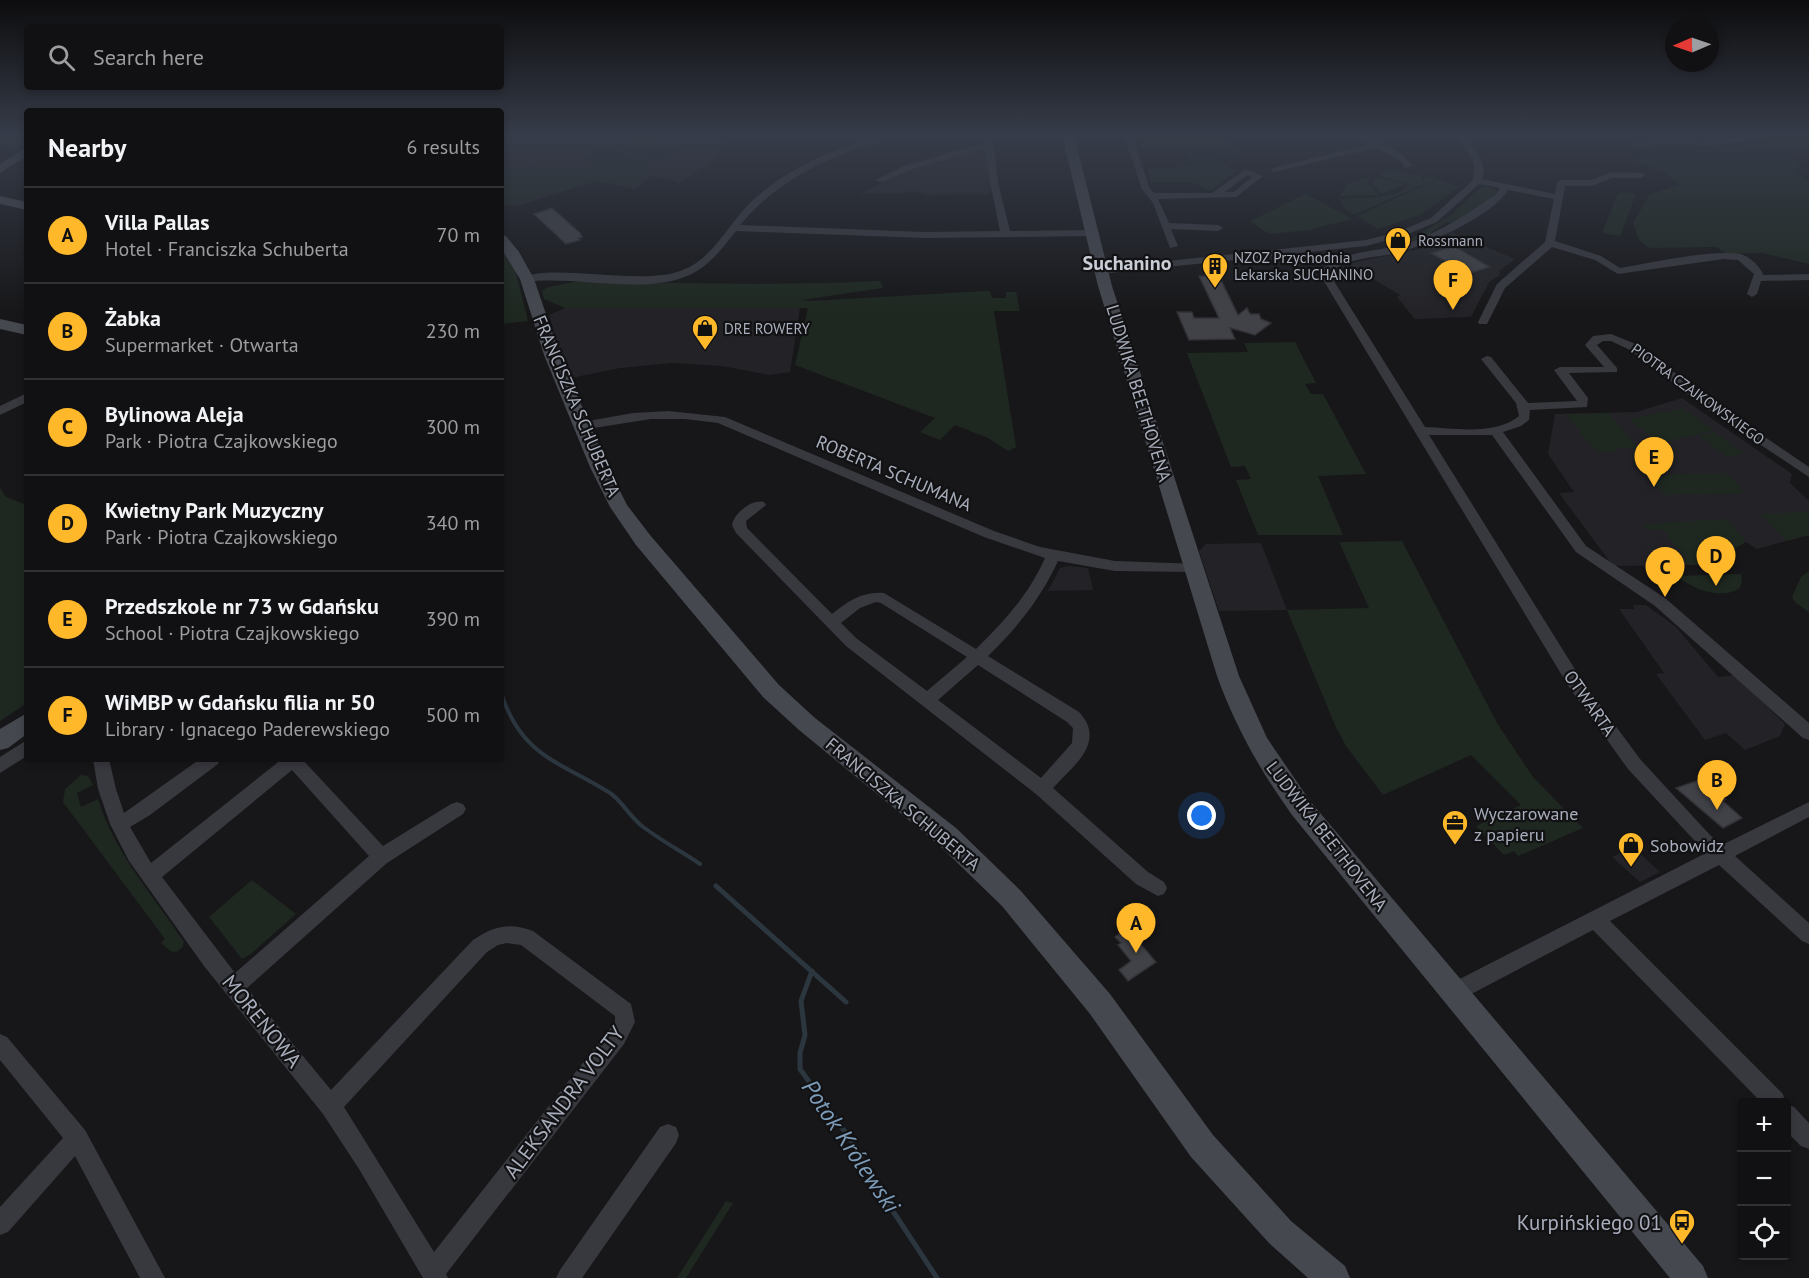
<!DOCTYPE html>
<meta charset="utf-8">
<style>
:root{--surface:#111113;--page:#1e1f21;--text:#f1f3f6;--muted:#9c9da0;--line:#303133;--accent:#ffb829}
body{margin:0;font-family:"PT Sans",sans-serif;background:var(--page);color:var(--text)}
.controls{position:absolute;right:18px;bottom:18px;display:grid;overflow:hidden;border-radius:6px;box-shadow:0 3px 9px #0003}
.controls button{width:54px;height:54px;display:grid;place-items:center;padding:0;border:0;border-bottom:2px solid var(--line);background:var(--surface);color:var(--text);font:30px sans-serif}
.compass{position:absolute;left:1665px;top:18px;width:54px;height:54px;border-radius:50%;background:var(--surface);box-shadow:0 3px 9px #0003;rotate:268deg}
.you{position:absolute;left:1202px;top:816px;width:21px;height:21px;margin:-15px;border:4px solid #fff;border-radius:50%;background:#1a73e8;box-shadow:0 0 0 9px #1a73e833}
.badge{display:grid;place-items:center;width:39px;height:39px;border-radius:50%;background:var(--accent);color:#111;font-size:20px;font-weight:700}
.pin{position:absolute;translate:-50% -50px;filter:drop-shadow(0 2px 3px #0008)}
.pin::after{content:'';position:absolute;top:32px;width:21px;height:18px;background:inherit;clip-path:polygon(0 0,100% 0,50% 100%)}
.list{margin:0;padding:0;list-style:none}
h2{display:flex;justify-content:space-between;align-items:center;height:78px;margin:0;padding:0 24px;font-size:26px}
h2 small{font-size:20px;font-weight:400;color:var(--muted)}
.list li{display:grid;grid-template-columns:39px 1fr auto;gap:18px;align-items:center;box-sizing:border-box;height:96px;padding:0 24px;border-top:2px solid var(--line)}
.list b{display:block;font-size:22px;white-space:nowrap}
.list p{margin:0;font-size:20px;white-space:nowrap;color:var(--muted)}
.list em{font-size:20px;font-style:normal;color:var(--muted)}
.icon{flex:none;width:33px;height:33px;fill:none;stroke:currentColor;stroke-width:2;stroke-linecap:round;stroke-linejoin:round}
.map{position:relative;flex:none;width:1809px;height:1278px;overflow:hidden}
.search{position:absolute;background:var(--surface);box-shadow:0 3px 9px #0003;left:24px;top:24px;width:480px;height:66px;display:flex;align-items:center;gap:15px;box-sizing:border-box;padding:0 21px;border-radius:6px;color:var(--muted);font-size:22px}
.panel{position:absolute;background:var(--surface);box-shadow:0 3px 9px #0003;left:24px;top:108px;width:480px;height:654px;border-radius:6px}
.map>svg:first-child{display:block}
</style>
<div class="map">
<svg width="1809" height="1278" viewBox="0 0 1809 1278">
<rect width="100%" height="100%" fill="#171719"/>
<path fill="#232327" d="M501,135H715L723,138L725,144L712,162L678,184L675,181L651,176L635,189L596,181L518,206L501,203Z
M986,146L992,191L988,194L924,195L915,191L899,194H860L899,173Z
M1453,233L1515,259L1499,271L1500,275L1489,282L1471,317L1415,319L1397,297L1400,295L1348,264L1420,249Z
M565,308H800L790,372L770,375L722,366L672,363L620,368L571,378L563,360L549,315Z
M1682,398L1792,474L1790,483L1809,501V535L1757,549L1746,542L1705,565L1613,566L1559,493L1574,492L1548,454L1555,414L1636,412Z
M1261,543L1287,610L1219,611L1199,551L1206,544Z
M1068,566L1088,568L1093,590L1048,591L1060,568Z
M1633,605H1646L1676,627L1718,677L1735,675L1785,724L1780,736L1745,750L1726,733L1705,740L1656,674L1664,673L1619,609H1634Z
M1633,847L1660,872L1640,882L1612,857Z"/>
<path fill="#1e2820" d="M0,135H27V148L0,146Z
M1138,135H1221L1219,136L1247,155L1218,160L1230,168L1238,170L1210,191L1192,182H1151L1147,169H1177V166L1192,165L1187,153L1149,154L1144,150Z
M643,138L681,149L658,161L620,149Z
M1809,138V152L1798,150L1789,157L1800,164L1794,170L1809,182V264L1762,253L1727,254L1716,247L1650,248L1639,240L1633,223L1650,194L1680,185L1664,172L1628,159Z
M602,149L616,150L646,161L649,175L633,188L596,181L501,207V191L503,190L507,169C534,159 577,176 601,162L586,159L589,153Z
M1388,169L1422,176L1421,179L1424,180L1425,177L1439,178L1428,185H1422L1354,215L1343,207L1339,197L1346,201L1345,198C1362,199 1402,198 1409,184L1378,176Z
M1370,177L1367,182L1378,195L1340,196L1347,184Z
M1376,177L1405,184L1382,194L1372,184Z
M1439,179L1459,187L1420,215L1378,229L1357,216L1423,186H1429Z
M1486,187L1494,188L1497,194L1455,223L1447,222L1431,232L1436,234L1433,236L1426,234L1410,242L1414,244L1406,242L1451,215L1480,188Z
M1625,192L1636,194L1620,236L1602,233L1618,193Z
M1306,194L1352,219L1309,230L1269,234L1250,221Z
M501,246L515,269L528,321L501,324Z
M579,281C680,283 780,286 880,281L883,288L802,300L810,301L985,291H990L992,298H1006V292H1016L1020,311H994L1016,447L1008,451L988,438L955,425L940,440L920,432L935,418L795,365L808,308H565L544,299L542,291L548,287Z
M1295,342L1316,383L1305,384L1311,394H1323L1366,474L1318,476L1343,535H1258L1236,480L1251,479L1245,466L1231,467L1187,353L1248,352L1244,343Z
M1682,408L1714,430L1660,443L1629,420Z
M1609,413L1638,448H1616L1617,451L1596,452L1566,414Z
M1714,432L1743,453L1728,457L1699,436Z
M1727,473L1745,493L1664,495L1648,475Z
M0,488L6,497L27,505V703L0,721Z
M1809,512V535L1786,541L1761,514Z
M1727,519L1746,542L1705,565H1687L1683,560L1686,559L1663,530H1648L1644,524Z
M1402,541L1497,723L1533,777L1583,828L1518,856L1514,851L1504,855L1476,826L1521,805L1471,755L1383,795L1346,746L1335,725L1287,610L1369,608L1339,542Z
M1809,571V612L1796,603L1792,597L1801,577Z
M1741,574L1742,581L1740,588C1720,601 1694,589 1676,576Z
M81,775L88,776L93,785L77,793L81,807L98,799C115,854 153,895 184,942L182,948L176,952L170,951L161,943L165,939L63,802L65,789Z
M252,880L296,914L251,954L242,959L209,917Z
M726,1201L733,1203L686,1278H677Z"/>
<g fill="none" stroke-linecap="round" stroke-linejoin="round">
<path stroke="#2c363f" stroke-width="4" d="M501,693C522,757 559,761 610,793C622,801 630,817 642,826C660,840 681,851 700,864"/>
<path stroke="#2c363f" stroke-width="5" d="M716,886L846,1002
M812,971L801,1001L805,1035L800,1053V1069L853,1143L879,1190L937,1278"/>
</g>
<path fill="#414247" stroke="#313136" stroke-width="1.5" d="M552,208L580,233L582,237L578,238L580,240L566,244L534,214Z
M1454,246L1490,267L1467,274L1431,253Z
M1199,276H1219L1238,315L1247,308L1250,314H1259L1261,319L1271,323L1255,335L1230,328L1235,339L1189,340L1177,312H1192L1194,318H1219Z
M1702,779L1726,799L1723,801L1742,818L1723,828L1676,788Z
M1127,928L1156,962L1128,981L1119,970L1131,961L1118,945L1121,943L1115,937Z"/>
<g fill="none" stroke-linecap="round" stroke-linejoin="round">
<path fill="#38393f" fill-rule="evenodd" d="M881,135H895C882,143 865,145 851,151C808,167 770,189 740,225L925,232L1000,231L990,182L985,148L910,170L882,182L875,180L904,166L985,143L984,135H992L998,182L1010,231L1091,230L1096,233L1091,236L925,238L736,231C725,245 713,261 697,271C653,298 578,275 527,282L522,279C544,262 641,286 680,271C713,260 728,224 751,202C787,168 834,149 881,135Z
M1124,135H1132L1150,189L1154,193H1212L1246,169L1263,176L1236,197L1158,199L1169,223L1218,225L1223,228L1218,231L1171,229L1178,246L1170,248L1153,203L1142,189ZM1247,175L1252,177L1234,192H1225Z
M1354,135C1372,135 1403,150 1412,166L1405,168L1401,161L1376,148L1274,172L1270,169L1369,144Z
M1456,135H1465C1475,148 1488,162 1482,179L1555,194L1557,183L1561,180H1591L1611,172L1644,173L1645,175L1641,178H1612L1592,186H1565L1555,241L1601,256L1620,268C1651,263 1712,249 1740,254C1748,255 1762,268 1763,275L1809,274V280L1761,281L1757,294L1752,297L1747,294L1754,274L1738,260L1724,259L1618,274L1595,260L1552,247L1505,288L1487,324H1479L1478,322L1497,284L1545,242L1554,199L1508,190C1494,215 1425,246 1397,253C1376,258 1348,257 1331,272L1332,278L1425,427C1454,428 1494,436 1519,416L1516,403L1481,359L1487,356L1491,357L1528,403L1577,401L1554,370L1560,367H1604L1585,345L1593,336L1611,334L1638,345L1716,404L1809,467V477L1707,409L1630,350L1611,341H1603L1597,345L1617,368V372L1569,373L1588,398L1587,407L1530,410L1529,420L1521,426L1503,432L1586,546L1665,598L1809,723V740L1803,738L1655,606L1576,552L1492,435H1429L1581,679L1640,759L1710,835L1722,845L1809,802V817L1735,856L1809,923V944L1802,941L1719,865L1610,921L1783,1094L1785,1102H1761L1593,930L1460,1000L1453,1003L1446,1000L1443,993L1446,986L1706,853L1628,769L1569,687L1322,278V269C1346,249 1383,252 1411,242C1442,231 1469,213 1496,194L1500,188L1479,184L1437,222L1403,236L1366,246L1101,274L1096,271L1101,268L1366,240L1397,232L1431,218L1473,180L1474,163Z
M1753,135H1778L1702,147L1685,143L1634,147L1630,145L1634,143L1685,139L1702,143Z
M27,393V402L0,415V406Z
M668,411L725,417L994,531L1040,547L1115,561L1199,564L1201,567L1194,572L1115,571L1058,561C1041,598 1017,628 988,656L1079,712C1107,742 1073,766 1053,788L1148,872L1164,882L1167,888L1164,894L1158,896L1136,884L1036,794L846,646L736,533L732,525C734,513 752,499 764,502L766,505L746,521L747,528L832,614C848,601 863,591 884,593L976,649C1005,621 1029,594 1045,558L984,537L718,423L685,419H651L581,430L575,426L577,423L633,413ZM876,602L881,603L967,657L927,691L856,638L841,623L860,608ZM978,665L1067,722L1073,728L1072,743L1041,778L938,700Z
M27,740V756L0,773V757Z
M93,759H109L116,789L124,813L200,759H220L218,764L150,815L130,827L151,863L282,759H302L383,846L451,804L457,802L463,804L466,809L463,814L387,863L247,988L331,1090L473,940C493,926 510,922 533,931L631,1004L635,1022L624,1044L446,1274L448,1278H423L359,1169L323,1114L204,966L129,861L110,824L98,789ZM292,770L369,856L235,973L162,877ZM507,943L521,945L615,1016V1022L434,1252L344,1107L487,952L498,945Z
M0,1034L7,1037L85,1130L165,1278H140L75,1156L8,1232L0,1235V1207L63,1138L0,1060Z
M1786,1104L1794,1107L1809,1123V1149L1801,1146L1786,1131Z
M668,1124L676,1127L679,1135L676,1143L582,1278H556L560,1270L660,1127Z"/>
<path fill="#45484f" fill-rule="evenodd" d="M1062,135H1074L1112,286L1239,676L1267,738L1310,801L1703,1266L1708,1278H1670L1292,815C1261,772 1235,726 1217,676L1098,286Z
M27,147V156L0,173V164Z
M0,196L27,202V210L0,204Z
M501,235L506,236L519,252L534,279L560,355L608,467L627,505L650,535L779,685L815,718L956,828L1020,890L1110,994L1213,1135L1291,1221L1345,1266L1350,1278H1308L1269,1243L1191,1157L1090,1014L1002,906L938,844L799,730L763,697L636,545L610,507L590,467L544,355L520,279L501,248Z
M0,319L27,325V335L0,329Z
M27,713V734L8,748L0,750V729Z"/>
</g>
<linearGradient id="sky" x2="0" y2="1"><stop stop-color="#0d0d0e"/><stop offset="0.43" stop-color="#363c49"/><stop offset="1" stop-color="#363c49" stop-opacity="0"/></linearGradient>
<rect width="1809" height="314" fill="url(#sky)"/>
<defs>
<g id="shop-pin" transform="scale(1.35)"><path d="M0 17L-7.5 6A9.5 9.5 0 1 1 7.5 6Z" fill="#ffb829" stroke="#121214"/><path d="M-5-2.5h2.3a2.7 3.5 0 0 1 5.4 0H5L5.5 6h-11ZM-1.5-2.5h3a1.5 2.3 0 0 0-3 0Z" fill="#111"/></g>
<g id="building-pin" transform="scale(1.35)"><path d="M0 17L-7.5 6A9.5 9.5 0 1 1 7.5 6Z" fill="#ffb829" stroke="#121214"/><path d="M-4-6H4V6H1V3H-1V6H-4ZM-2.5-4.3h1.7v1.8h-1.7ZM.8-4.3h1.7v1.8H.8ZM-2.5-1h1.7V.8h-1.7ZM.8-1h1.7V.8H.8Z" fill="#111"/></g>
<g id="office-pin" transform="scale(1.35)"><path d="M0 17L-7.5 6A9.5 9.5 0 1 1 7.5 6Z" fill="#ffb829" stroke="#121214"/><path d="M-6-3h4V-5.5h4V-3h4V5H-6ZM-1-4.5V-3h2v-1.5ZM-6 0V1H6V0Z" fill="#111"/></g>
<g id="bus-pin" transform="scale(1.35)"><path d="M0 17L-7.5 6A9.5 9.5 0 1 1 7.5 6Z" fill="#ffb829" stroke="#121214"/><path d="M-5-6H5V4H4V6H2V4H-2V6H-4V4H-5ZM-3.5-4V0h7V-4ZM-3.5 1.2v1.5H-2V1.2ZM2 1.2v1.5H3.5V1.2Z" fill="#111"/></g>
</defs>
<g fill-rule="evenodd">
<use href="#shop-pin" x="1398" y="240"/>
<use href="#building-pin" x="1215" y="266"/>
<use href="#shop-pin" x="705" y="328"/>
<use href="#office-pin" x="1455" y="823"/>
<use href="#shop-pin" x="1631" y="845"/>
<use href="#bus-pin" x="1682" y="1222"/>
</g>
<g text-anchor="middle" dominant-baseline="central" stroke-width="4.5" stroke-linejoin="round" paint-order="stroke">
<g font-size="15" fill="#a8aebb" stroke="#121214" text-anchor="start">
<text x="1418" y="240">Rossmann</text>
<text x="1234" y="257">NZOZ Przychodnia<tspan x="1234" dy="17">Lekarska SUCHANINO</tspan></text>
<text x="724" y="328">DRE ROWERY</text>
</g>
<g font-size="15" fill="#a8aebb" stroke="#121214">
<text transform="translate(1698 394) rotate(36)">PIOTRA CZAJKOWSKIEGO</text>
</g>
<g font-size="18" fill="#a8aebb" stroke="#121214">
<text transform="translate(1139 393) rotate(73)">LUDWIKA BEETHOVENA</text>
<text transform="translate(577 406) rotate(67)">FRANCISZKA SCHUBERTA</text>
<text transform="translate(894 473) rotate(23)">ROBERTA SCHUMANA</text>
<text transform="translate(1590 703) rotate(55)">OTWARTA</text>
<text transform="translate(903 804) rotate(40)">FRANCISZKA SCHUBERTA</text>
<text transform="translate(1327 836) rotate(52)">LUDWIKA BEETHOVENA</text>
</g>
<g font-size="18" fill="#a8aebb" stroke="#121214" text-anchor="start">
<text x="1474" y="813">Wyczarowane<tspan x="1474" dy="21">z papieru</tspan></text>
<text x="1650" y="845">Sobowidz</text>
</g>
<g font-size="20" font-weight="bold" fill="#c9cdd6" stroke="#121214">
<text x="1127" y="263">Suchanino</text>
</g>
<g font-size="21" fill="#a8aebb" stroke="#121214">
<text transform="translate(262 1021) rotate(51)">MORENOWA</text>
<text transform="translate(564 1102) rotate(-53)">ALEKSANDRA VOLTY</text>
</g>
<g font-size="21" fill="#a8aebb" stroke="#121214" text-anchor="end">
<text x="1662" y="1222">Kurpińskiego 01</text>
</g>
<g font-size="24" font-style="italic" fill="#7c9cb9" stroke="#121214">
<text transform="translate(851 1146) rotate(56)">Potok Królewski</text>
</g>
</g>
</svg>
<div class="controls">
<button>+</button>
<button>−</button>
<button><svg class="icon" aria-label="locate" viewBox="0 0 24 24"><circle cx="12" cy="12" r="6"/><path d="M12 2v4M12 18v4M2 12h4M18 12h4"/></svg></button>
</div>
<svg class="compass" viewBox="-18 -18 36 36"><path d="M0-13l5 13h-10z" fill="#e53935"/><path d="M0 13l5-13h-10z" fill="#9c9da0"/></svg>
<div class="you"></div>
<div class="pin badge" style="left:1136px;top:953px">A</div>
<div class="pin badge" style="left:1717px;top:810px">B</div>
<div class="pin badge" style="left:1665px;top:597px">C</div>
<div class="pin badge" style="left:1716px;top:586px">D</div>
<div class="pin badge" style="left:1654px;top:487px">E</div>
<div class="pin badge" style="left:1453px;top:310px">F</div>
<div class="search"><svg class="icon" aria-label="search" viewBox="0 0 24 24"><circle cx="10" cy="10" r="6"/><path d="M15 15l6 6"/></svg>Search here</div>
<section class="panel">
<h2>Nearby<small>6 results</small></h2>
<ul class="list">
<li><span class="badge">A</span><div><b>Villa Pallas</b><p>Hotel · Franciszka Schuberta</p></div><em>70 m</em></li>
<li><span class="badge">B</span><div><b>Żabka</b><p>Supermarket · Otwarta</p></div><em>230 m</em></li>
<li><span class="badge">C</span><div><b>Bylinowa Aleja</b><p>Park · Piotra Czajkowskiego</p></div><em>300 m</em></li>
<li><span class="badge">D</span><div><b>Kwietny Park Muzyczny</b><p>Park · Piotra Czajkowskiego</p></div><em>340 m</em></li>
<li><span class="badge">E</span><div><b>Przedszkole nr 73 w Gdańsku</b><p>School · Piotra Czajkowskiego</p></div><em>390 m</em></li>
<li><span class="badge">F</span><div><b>WiMBP w Gdańsku filia nr 50</b><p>Library · Ignacego Paderewskiego</p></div><em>500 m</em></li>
</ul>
</section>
</div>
